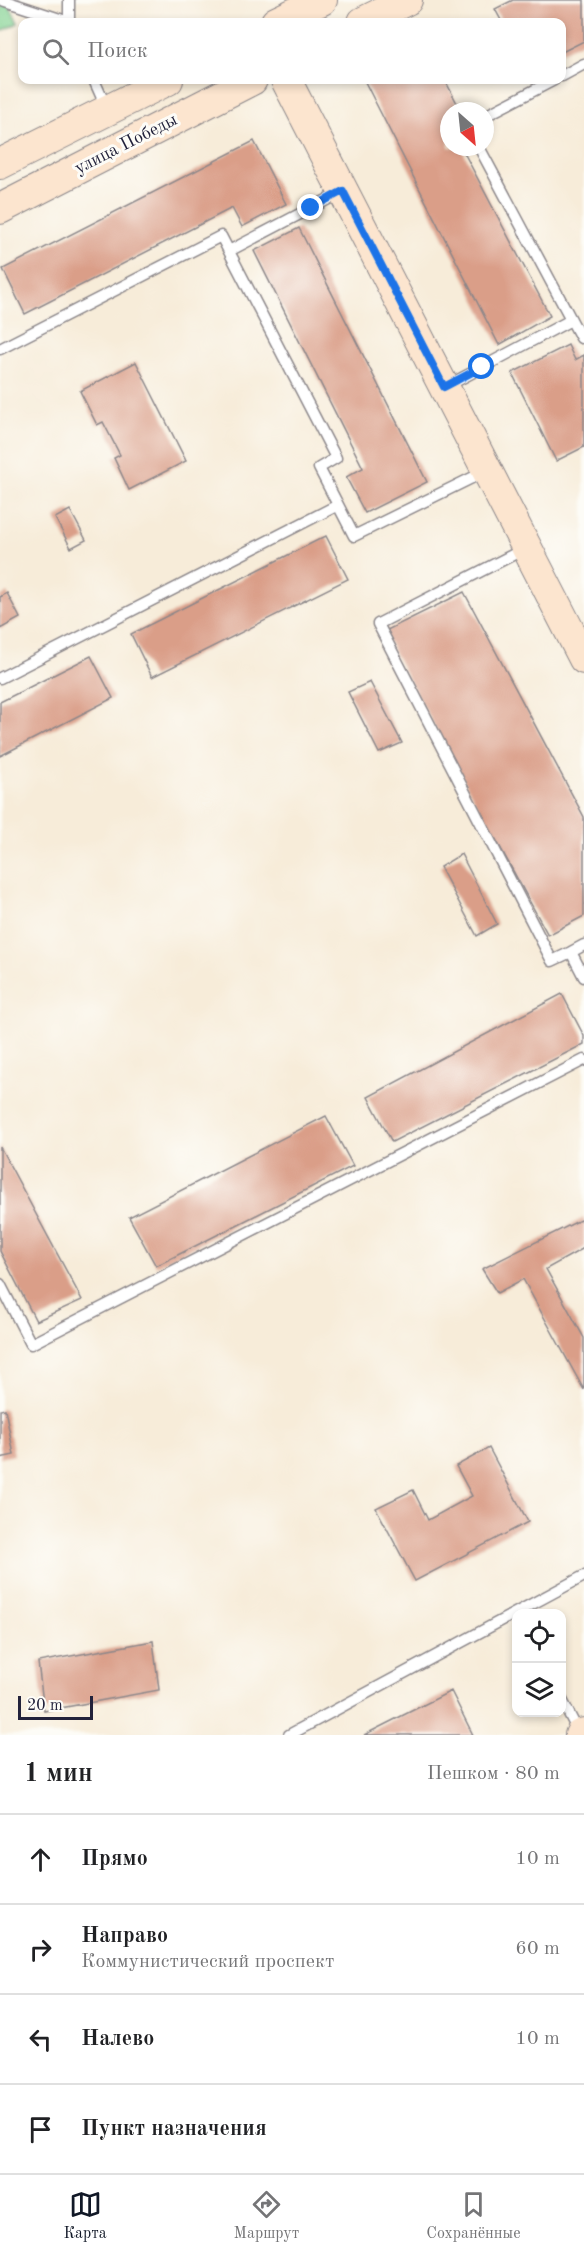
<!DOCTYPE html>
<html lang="ru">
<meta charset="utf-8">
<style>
:root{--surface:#fff;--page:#f6f6f6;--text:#202124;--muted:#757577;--line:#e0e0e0;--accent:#111827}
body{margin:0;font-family:"Old Standard TT",serif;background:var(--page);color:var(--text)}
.controls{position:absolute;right:18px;bottom:18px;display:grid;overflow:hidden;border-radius:12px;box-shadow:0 3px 9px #0003}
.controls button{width:54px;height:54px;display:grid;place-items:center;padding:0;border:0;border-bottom:2px solid var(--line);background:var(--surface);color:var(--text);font:30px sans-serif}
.compass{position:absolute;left:440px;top:102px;width:54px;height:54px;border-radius:50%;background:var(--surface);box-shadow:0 3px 9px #0003;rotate:153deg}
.scale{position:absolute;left:18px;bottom:15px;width:75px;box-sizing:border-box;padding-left:6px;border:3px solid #22223b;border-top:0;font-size:16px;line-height:21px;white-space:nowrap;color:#22223b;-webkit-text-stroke:4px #fdfcf7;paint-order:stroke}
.stop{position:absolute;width:18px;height:18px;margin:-14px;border:4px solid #1a73e8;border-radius:50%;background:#fff}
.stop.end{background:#1a73e8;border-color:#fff;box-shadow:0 2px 6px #0008}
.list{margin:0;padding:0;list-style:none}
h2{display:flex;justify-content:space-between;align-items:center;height:78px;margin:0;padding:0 24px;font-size:26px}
h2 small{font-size:20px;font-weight:400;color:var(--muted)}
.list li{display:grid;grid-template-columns:39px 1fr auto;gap:18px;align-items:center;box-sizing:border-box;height:90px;padding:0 24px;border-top:2px solid var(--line)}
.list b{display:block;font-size:22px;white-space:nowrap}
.list p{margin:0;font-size:20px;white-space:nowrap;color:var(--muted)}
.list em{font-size:20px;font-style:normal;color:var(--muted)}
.icon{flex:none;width:33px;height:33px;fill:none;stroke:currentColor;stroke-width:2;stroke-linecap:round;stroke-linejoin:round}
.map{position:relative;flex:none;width:584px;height:1735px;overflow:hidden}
.search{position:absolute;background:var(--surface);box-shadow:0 3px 9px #0003;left:18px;right:18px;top:18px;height:66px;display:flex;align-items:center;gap:15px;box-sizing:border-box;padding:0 21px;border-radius:12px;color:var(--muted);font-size:22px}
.sheet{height:438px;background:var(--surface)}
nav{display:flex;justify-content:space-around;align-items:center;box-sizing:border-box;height:84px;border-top:2px solid var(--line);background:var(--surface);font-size:16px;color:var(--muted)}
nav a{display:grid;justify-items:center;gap:3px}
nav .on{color:var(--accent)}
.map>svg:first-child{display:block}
</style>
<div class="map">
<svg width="584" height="1735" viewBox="0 0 584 1735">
<rect width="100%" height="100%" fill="#fdfcf7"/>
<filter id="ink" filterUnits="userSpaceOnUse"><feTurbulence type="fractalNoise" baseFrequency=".0167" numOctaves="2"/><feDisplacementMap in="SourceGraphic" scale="12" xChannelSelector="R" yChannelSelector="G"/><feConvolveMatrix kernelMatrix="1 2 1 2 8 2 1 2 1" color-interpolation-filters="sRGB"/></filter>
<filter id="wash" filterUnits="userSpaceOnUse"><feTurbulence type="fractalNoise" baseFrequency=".008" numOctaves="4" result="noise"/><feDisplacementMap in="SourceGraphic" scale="24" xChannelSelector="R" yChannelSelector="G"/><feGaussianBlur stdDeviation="1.35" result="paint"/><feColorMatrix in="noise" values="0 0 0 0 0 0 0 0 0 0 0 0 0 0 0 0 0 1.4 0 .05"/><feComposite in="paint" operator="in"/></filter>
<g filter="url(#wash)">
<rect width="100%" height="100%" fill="#f7ecd9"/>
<path fill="#82d292" stroke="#527a66" stroke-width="1.5" d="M0,0H7L18,23L0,32Z"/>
<g id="blocks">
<path fill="#da9e88" d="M513,0H584V41L562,52V22H502L495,9Z
M370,80H445L461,111H449V147H461L550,316L499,345L365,82Z
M254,141L286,204L242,227L232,208L25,314L3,269Z
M299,228L427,482L365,513L346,477L363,468L254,251Z
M568,345L575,360L584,355V447L556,461L512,373Z
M136,362L186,461L129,490L114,458L120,455L103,422L97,425L80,391Z
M70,510L86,540L71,548L55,518Z
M326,536L348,579L152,677L131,634Z
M464,592L584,817V916L548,935L383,632Z
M7,593L20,618L0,629V597Z
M91,656L113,698L0,756V702Z
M370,682L402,743L379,753L348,692Z
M461,854L497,924L477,936L440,867Z
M562,994L584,1036V1044L392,1142L368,1097Z
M326,1116L353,1166L156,1266L129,1217Z
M0,1147L82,1300L36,1321L0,1251Z
M584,1218V1248L546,1269L584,1338V1390L523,1279L497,1293L482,1269Z
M5,1409L14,1455L0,1458V1410Z
M489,1448L528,1522L415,1581L376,1508L413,1490L428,1520L472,1496L456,1466Z
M153,1641L159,1690L44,1711L38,1662Z
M451,1691L473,1735H364Z"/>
</g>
</g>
<g filter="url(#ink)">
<use href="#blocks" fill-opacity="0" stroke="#8c878a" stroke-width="1.5"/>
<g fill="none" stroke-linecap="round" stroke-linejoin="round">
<g stroke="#8c878a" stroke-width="13">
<path id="lane" d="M2,0L69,22
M69,0V22
M562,76L584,64
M94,80L107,109
M485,116L554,80
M479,147L581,338L584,336
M229,251L340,193
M0,349L221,236L336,458L319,468L354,536L486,471
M447,386L571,320
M526,548L378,624L552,961L571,952
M0,678L338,505
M584,945L571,952L584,977
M0,1284L31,1344L584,1060
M562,1700L580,1735
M289,1735L584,1576"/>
</g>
<g stroke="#8c878a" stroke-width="32">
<path id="secondary" d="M276,22L322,0
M363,22L407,0
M286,80L584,659
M0,164L168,80
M0,209L252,80
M580,1735L584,1733"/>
</g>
<use href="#lane" stroke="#fff" stroke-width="10"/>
<use href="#secondary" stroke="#fce5cf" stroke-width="30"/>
</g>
</g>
<g fill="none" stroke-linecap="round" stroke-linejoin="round" filter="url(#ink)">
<path stroke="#1a73e8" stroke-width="8" d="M311,208L343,191L444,387L482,367"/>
</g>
<g text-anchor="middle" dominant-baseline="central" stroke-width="6" stroke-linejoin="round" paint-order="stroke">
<g font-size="18" fill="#22223b" stroke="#fdfcf7">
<text transform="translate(126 144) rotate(-27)">улица Победы</text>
</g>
</g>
</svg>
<div class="controls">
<button><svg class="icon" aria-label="locate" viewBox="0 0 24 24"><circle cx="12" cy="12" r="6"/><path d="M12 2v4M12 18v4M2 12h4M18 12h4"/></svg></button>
<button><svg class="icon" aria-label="layers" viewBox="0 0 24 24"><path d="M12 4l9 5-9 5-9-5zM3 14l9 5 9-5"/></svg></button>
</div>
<svg class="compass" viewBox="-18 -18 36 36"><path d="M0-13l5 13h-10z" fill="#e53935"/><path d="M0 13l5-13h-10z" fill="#757577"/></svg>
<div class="scale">20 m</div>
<div class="stop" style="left:482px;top:367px"></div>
<div class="stop end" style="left:311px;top:208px"></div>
<div class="search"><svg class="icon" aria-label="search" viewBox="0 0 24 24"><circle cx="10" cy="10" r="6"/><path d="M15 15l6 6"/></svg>Поиск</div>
</div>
<section class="sheet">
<h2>1 мин<small>Пешком · 80 m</small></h2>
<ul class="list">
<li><svg class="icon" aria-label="ahead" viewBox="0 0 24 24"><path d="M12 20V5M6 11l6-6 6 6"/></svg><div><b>Прямо</b></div><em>10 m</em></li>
<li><svg class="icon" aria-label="right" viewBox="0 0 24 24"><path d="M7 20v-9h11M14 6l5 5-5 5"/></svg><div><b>Направо</b><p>Коммунистический проспект</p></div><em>60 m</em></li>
<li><svg class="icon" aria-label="left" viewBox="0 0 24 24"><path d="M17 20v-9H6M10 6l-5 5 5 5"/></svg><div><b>Налево</b></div><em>10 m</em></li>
<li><svg class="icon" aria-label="arrive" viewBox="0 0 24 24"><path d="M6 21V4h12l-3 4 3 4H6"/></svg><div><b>Пункт назначения</b></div></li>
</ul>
</section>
<nav>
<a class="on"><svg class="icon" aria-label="map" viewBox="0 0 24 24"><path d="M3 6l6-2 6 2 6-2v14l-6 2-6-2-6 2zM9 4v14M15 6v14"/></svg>Карта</a>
<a><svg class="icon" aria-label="directions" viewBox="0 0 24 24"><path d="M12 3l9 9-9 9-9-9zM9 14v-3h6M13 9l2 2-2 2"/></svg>Маршрут</a>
<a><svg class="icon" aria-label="saved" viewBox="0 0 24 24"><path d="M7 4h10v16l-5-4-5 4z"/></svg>Сохранённые</a>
</nav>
